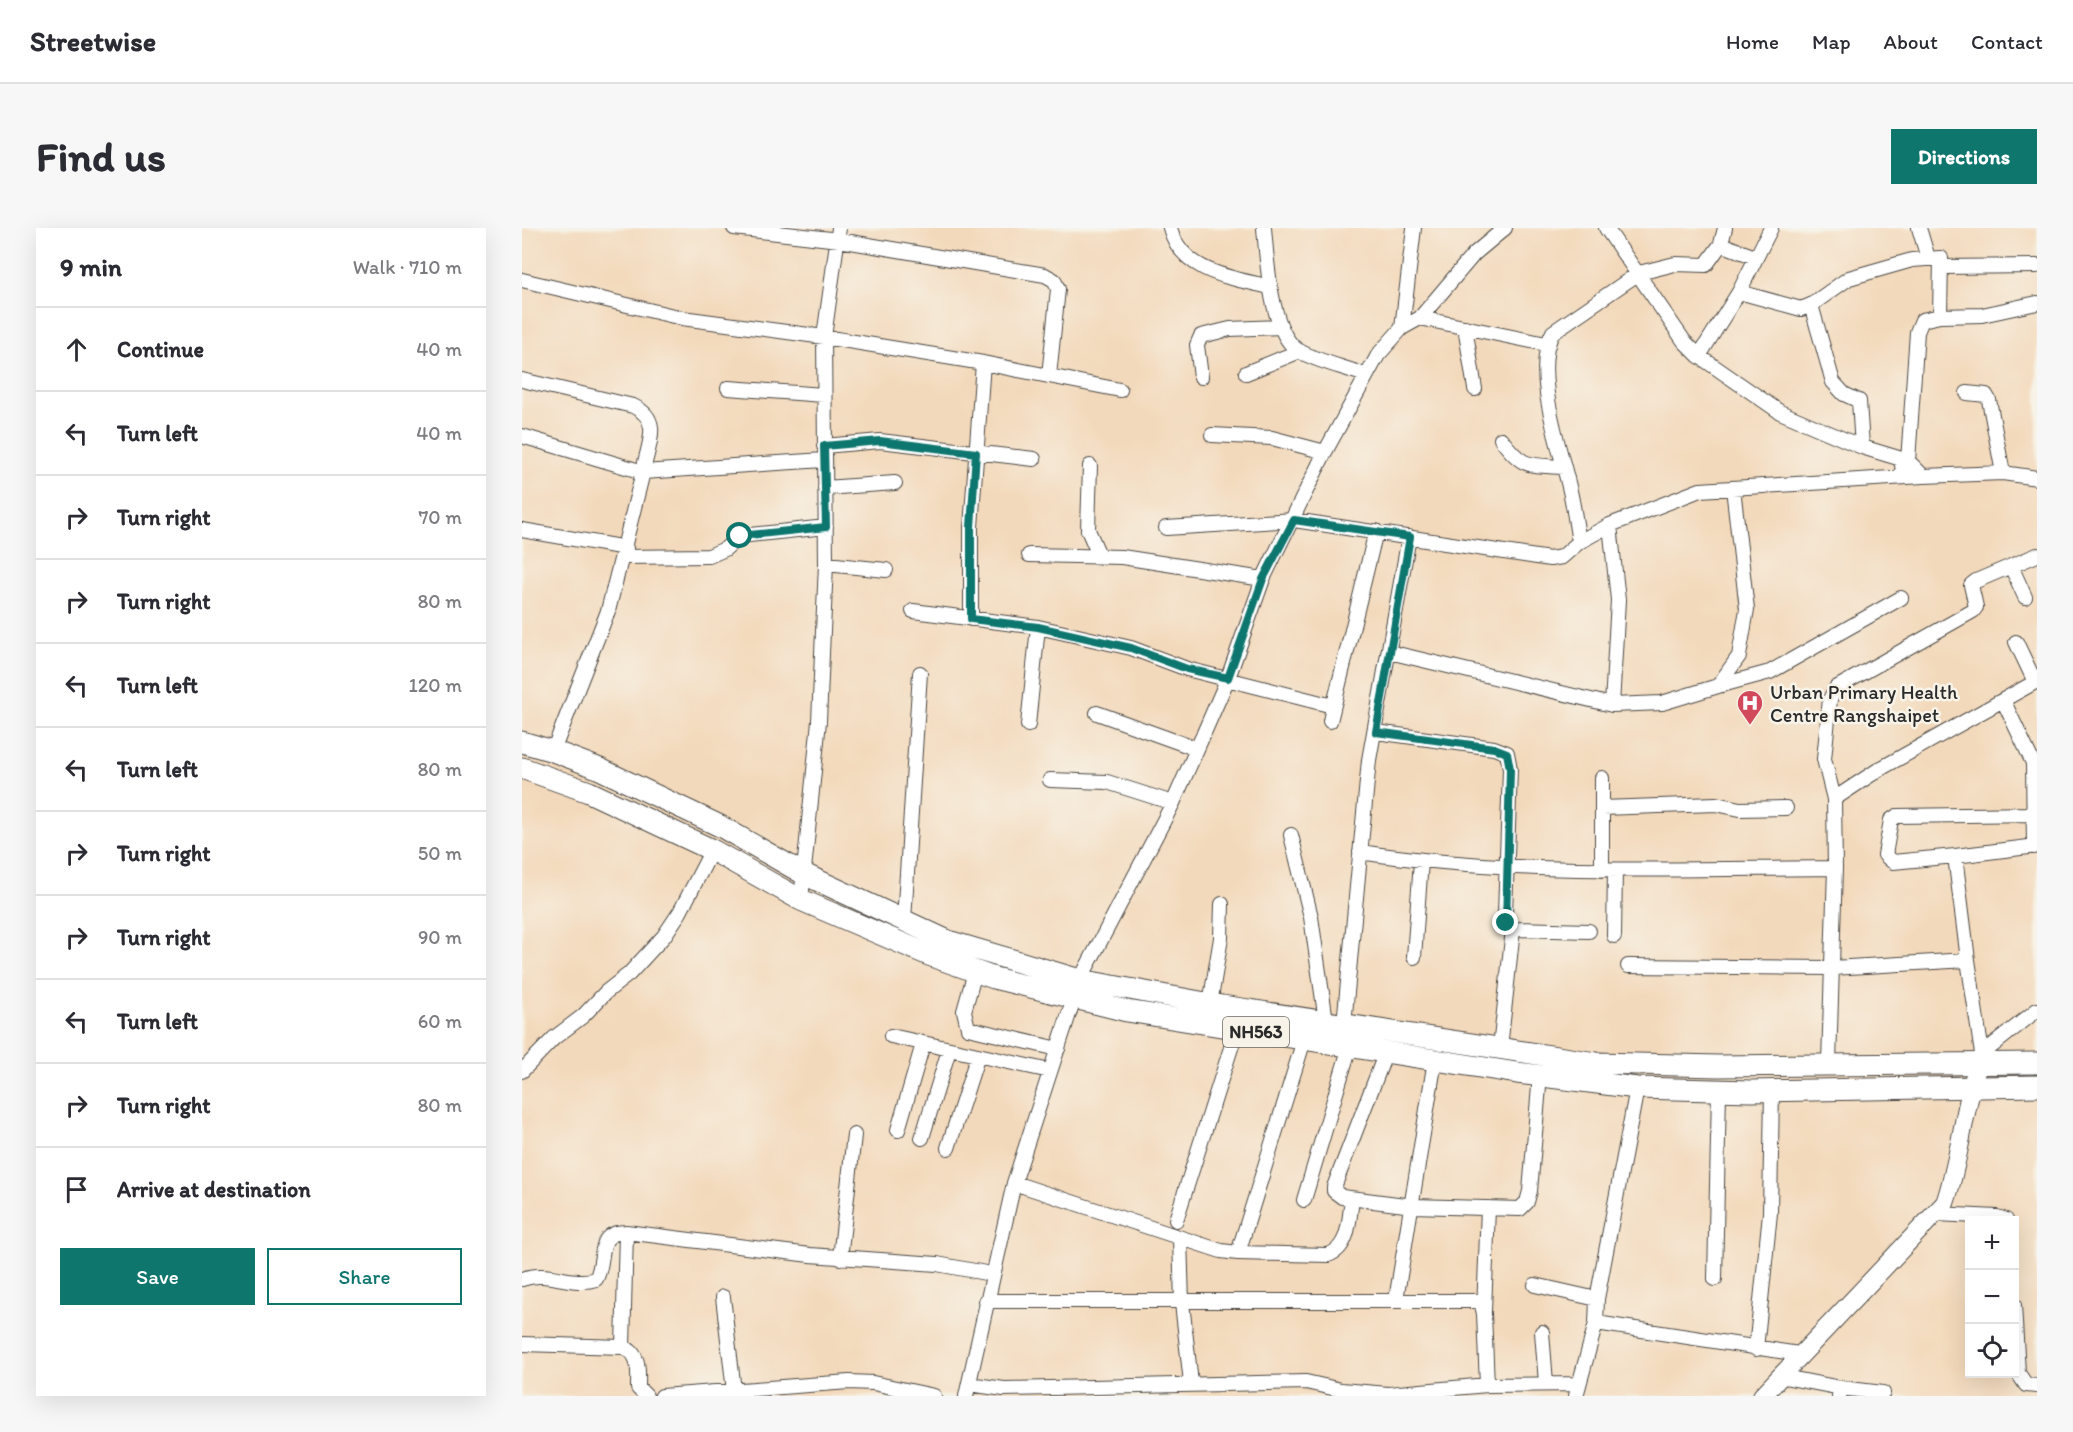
<!DOCTYPE html>
<meta charset="utf-8">
<style>
:root{--surface:#fff;--page:#f7f7f7;--text:#2b2b33;--muted:#7c7c81;--line:#e1e1e2;--accent:#0f766e}
body{margin:0;font-family:Itim,sans-serif;background:var(--page);color:var(--text)}
.controls{position:absolute;right:18px;bottom:18px;display:grid;overflow:hidden;border-radius:0px;box-shadow:0 6px 24px #0002}
.controls button{width:54px;height:54px;display:grid;place-items:center;padding:0;border:0;border-bottom:2px solid var(--line);background:var(--surface);color:var(--text);font:30px sans-serif}
.stop{position:absolute;width:18px;height:18px;margin:-14px;border:4px solid #0f766e;border-radius:50%;background:#fff}
.stop.end{background:#0f766e;border-color:#fff;box-shadow:0 2px 6px #0008}
.list{margin:0;padding:0;list-style:none}
h2{display:flex;justify-content:space-between;align-items:center;height:78px;margin:0;padding:0 24px;font-size:26px}
h2 small{font-size:20px;font-weight:400;color:var(--muted)}
.list li{display:grid;grid-template-columns:39px 1fr auto;gap:18px;align-items:center;box-sizing:border-box;height:84px;padding:0 24px;border-top:2px solid var(--line)}
.list b{display:block;font-size:22px;white-space:nowrap}
.list em{font-size:20px;font-style:normal;color:var(--muted)}
.actions{display:flex;gap:12px;padding:18px 24px}
.actions a{flex:1;padding:14px 0;border:2px solid var(--accent);border-radius:0px;text-align:center;font-size:21px;color:var(--accent)}
.actions .main{background:var(--accent);color:#fff}
.icon{flex:none;width:33px;height:33px;fill:none;stroke:currentColor;stroke-width:2;stroke-linecap:round;stroke-linejoin:round}
.map{position:relative;flex:none;width:1515px;height:1168px;overflow:hidden;border-radius:0px}
header{display:flex;align-items:center;gap:36px;box-sizing:border-box;height:84px;padding:0 30px;background:var(--surface);border-bottom:2px solid var(--line)}
header strong{font-size:28px}
nav{display:flex;gap:33px;margin-inline-start:auto;font-size:21px}
.intro{display:flex;align-items:center;justify-content:space-between;box-sizing:border-box;height:144px;padding:0 36px}
h1{margin:0;font-size:42px}
.button{padding:15px 27px;border-radius:0px;background:var(--accent);color:#fff;font-size:21px;font-weight:700}
main{display:flex;gap:36px;padding:0 36px}
aside{flex:1;background:var(--surface);border-radius:0px;box-shadow:0 6px 24px #0002}
.map>svg:first-child{display:block}
</style>
<header>
<strong>Streetwise</strong>
<nav><a>Home</a><a>Map</a><a>About</a><a>Contact</a></nav>
</header>
<div class="intro"><h1>Find us</h1><a class="button">Directions</a></div>
<main>
<aside>
<h2>9 min<small>Walk · 710 m</small></h2>
<ul class="list">
<li><svg class="icon" aria-label="ahead" viewBox="0 0 24 24"><path d="M12 20V5M6 11l6-6 6 6"/></svg><div><b>Continue</b></div><em>40 m</em></li>
<li><svg class="icon" aria-label="left" viewBox="0 0 24 24"><path d="M17 20v-9H6M10 6l-5 5 5 5"/></svg><div><b>Turn left</b></div><em>40 m</em></li>
<li><svg class="icon" aria-label="right" viewBox="0 0 24 24"><path d="M7 20v-9h11M14 6l5 5-5 5"/></svg><div><b>Turn right</b></div><em>70 m</em></li>
<li><svg class="icon" aria-label="right" viewBox="0 0 24 24"><path d="M7 20v-9h11M14 6l5 5-5 5"/></svg><div><b>Turn right</b></div><em>80 m</em></li>
<li><svg class="icon" aria-label="left" viewBox="0 0 24 24"><path d="M17 20v-9H6M10 6l-5 5 5 5"/></svg><div><b>Turn left</b></div><em>120 m</em></li>
<li><svg class="icon" aria-label="left" viewBox="0 0 24 24"><path d="M17 20v-9H6M10 6l-5 5 5 5"/></svg><div><b>Turn left</b></div><em>80 m</em></li>
<li><svg class="icon" aria-label="right" viewBox="0 0 24 24"><path d="M7 20v-9h11M14 6l5 5-5 5"/></svg><div><b>Turn right</b></div><em>50 m</em></li>
<li><svg class="icon" aria-label="right" viewBox="0 0 24 24"><path d="M7 20v-9h11M14 6l5 5-5 5"/></svg><div><b>Turn right</b></div><em>90 m</em></li>
<li><svg class="icon" aria-label="left" viewBox="0 0 24 24"><path d="M17 20v-9H6M10 6l-5 5 5 5"/></svg><div><b>Turn left</b></div><em>60 m</em></li>
<li><svg class="icon" aria-label="right" viewBox="0 0 24 24"><path d="M7 20v-9h11M14 6l5 5-5 5"/></svg><div><b>Turn right</b></div><em>80 m</em></li>
<li><svg class="icon" aria-label="arrive" viewBox="0 0 24 24"><path d="M6 21V4h12l-3 4 3 4H6"/></svg><div><b>Arrive at destination</b></div></li>
</ul>
<div class="actions"><a class="main">Save</a><a>Share</a></div>
</aside>
<div class="map">
<svg width="1515" height="1168" viewBox="0 0 1515 1168">
<rect width="100%" height="100%" fill="#f7f3e8"/>
<filter id="ink" filterUnits="userSpaceOnUse"><feTurbulence type="fractalNoise" baseFrequency=".0167" numOctaves="2"/><feDisplacementMap in="SourceGraphic" scale="12" xChannelSelector="R" yChannelSelector="G"/><feConvolveMatrix kernelMatrix="1 2 1 2 8 2 1 2 1" color-interpolation-filters="sRGB"/></filter>
<filter id="wash" filterUnits="userSpaceOnUse"><feTurbulence type="fractalNoise" baseFrequency=".008" numOctaves="4" result="noise"/><feDisplacementMap in="SourceGraphic" scale="24" xChannelSelector="R" yChannelSelector="G"/><feGaussianBlur stdDeviation="1.35" result="paint"/><feColorMatrix in="noise" values="0 0 0 0 0 0 0 0 0 0 0 0 0 0 0 0 0 1.4 0 .05"/><feComposite in="paint" operator="in"/></filter>
<g filter="url(#wash)">
<rect width="100%" height="100%" fill="#f3d9bb"/>
</g>
<g filter="url(#ink)">
<g fill="none" stroke-linecap="round" stroke-linejoin="round">
<g stroke="#494541" stroke-width="16">
<path id="minor" d="M212,0L317,12L523,47L532,52L536,61L527,148
M648,0C660,45 711,50 748,59
M742,0C745,31 748,106 777,123C797,134 822,139 843,147
M1084,0L1162,113L1177,128L1258,184L1340,219L1386,233L1401,248L1481,245L1515,250
M1397,0L1406,30
M1199,16L1233,29
M1419,39L1515,38
M0,52L160,90L302,109L461,135L449,299V391
M1217,64L1279,81L1289,77L1327,50L1390,32L1419,30L1418,88
M1289,77L1311,154L1322,166L1337,173L1340,219
M898,90L1024,116
M943,99L953,161
M880,100L892,0
M1177,128L1217,64L1249,0
M461,135L598,162
M724,145L778,123
M679,149L675,117L679,108L708,101L759,99
M0,152L111,178C142,192 125,218 121,244L0,208
M206,160L302,167
M1445,165L1464,167L1467,172L1481,245
M690,207L750,210L803,224
M979,211C1001,241 1007,237 1042,239
M302,218L358,213L512,231
M568,238L566,302L577,327
M1380,238L1386,233L1395,104L1400,92L1418,88L1460,87L1515,75
M303,260L373,255
M1088,297L1096,372L1090,477
M644,300L772,292L1028,331L1040,329L1057,314L1088,297L1178,262L1401,248
M0,302L104,320
M1057,314C1054,297 1052,280 1048,263C1039,222 1009,142 1031,104L1117,45L1153,36L1184,37L1199,16L1203,0
M507,327L600,329L741,351
M101,329L187,328L203,321L218,308L304,299
M304,336L364,342
M1489,338L1503,369
M391,383L516,399L609,420L665,441L811,478
M1494,414L1513,454
M867,424L1090,477L1140,475L1196,458L1217,428L1225,381L1211,260
M1196,458L1248,444L1379,370
M1481,472L1511,535L1512,619
M575,485L675,521
M808,493L854,303
M506,497L516,399
M854,504L972,520L985,525L988,541L983,686L984,695L991,701L978,820
M31,523L86,383L121,244L302,232
M528,552L585,554L651,575
M1312,571L1356,542L1515,453
M1080,580L1194,576L1218,581L1264,580
M769,607L789,689L804,793
M838,624C995,648 1155,641 1313,640
M1433,628L1515,618
M1080,642V550
M279,672L297,493L304,336L302,109L317,0
M382,692L398,445
M991,701L1067,703
M1092,708L1093,642
M892,729L899,633
M1446,732L1433,628L1371,634L1363,627L1369,592L1375,588L1514,586
M1106,738L1310,740L1446,732L1460,826
M453,744L442,783L446,800L536,821
M688,776L699,710L700,676
M822,796L847,532L887,309
M369,808L528,843
M864,824L812,959V963L820,969L891,978L998,981L1005,974L1008,963L1018,847
M1458,831L1460,826L1515,782
M1307,835L1313,640L1312,571L1302,531L1308,471L1314,460L1451,383L1454,379L1449,357L1454,353L1515,327
M0,843L32,810L61,788L84,764L107,746L142,708L158,684L190,622
M376,902L401,816
M400,910L427,822
M426,920L456,827
M492,955L699,1023L716,1025L782,812
M782,972L828,818
M1414,986L1475,989L1484,992
M654,992L715,801
M658,1010L660,1075L669,1155
M716,1025L806,1027C828,1020 827,990 830,971
M318,1030L332,907
M0,1051C25,1041 50,1059 74,1051C85,1031 72,1004 104,1004L288,1027L415,1036L469,1046
M1193,1051L1197,863
M1013,1057L1075,1071
M201,1069L212,1163
M874,1072L913,832
M464,1073H956L960,1077L962,1086L965,1157
M1492,1077L1496,1145L1504,1157L1515,1158
M962,1083L966,980
M1074,1095L1277,1126
M1020,1104L1024,1155
M0,1116L101,1119C119,1125 116,1144 116,1160L124,1168
M101,1119L104,1004
M1234,1121L1248,985L1250,862
M1257,1148L1319,1160L1317,1168
M447,1156L482,1161L784,1154L819,1162L866,1166L965,1157L1056,1156
M1319,1160L1361,1165
M140,1168L327,1154L351,1155L412,1168
M444,1168L492,955L558,752L651,575L675,521L706,450L741,351L803,224L856,127L880,100L898,90L952,26L983,0
M1054,1168L1074,1095L1075,1071L1115,860"/>
</g>
<g stroke="#494541" stroke-width="20">
<path id="major" d="M1240,1168L1423,975C1439,929 1441,880 1457,834"/>
</g>
<g stroke="#494541" stroke-width="23">
<path id="highway" d="M0,514L31,523L78,541L198,598L282,646L426,713L558,752L700,778L1074,835L1196,838L1515,835
M0,540L67,564L190,622L279,672L407,727L472,750L605,783L995,845L1115,860L1229,863L1515,858"/>
</g>
<use href="#minor" stroke="#fff" stroke-width="14"/>
<use href="#major" stroke="#fff" stroke-width="18"/>
<use href="#highway" stroke="#fff" stroke-width="21"/>
</g>
</g>
<g fill="none" stroke-linecap="round" stroke-linejoin="round" filter="url(#ink)">
<path stroke="#0f766e" stroke-width="8" d="M218,308L304,299L302,218L358,213L454,225L449,299V391L516,399L609,420L665,441L706,450L741,351L772,292L888,309L854,504L972,520L985,525L988,541L984,695"/>
</g>
<defs>
<g id="hospital-pin" transform="scale(1.35)"><path d="M0 17L-7.5 6A9.5 9.5 0 1 1 7.5 6Z" fill="#d1495b" stroke="#f7f3e8"/><path d="M-5-5h3v3.5h4V-5h3V5h-3V1.5h-4V5h-3Z" fill="#fff"/></g>
</defs>
<g fill-rule="evenodd">
<use href="#hospital-pin" x="1228" y="475"/>
</g>
<g text-anchor="middle" dominant-baseline="central" stroke-width="5" stroke-linejoin="round" paint-order="stroke">
<rect fill="#f7f3e8" stroke="#686764" stroke-width="1.5" x="701" y="789" width="66" height="30" rx="4.5"/>
<g font-size="18" font-weight="bold" fill="#2b2b2b">
<text x="734" y="804">NH563</text>
</g>
<g font-size="20" fill="#2b2b2b" stroke="#f7f3e8" text-anchor="start">
<text x="1248" y="464">Urban Primary Health<tspan x="1248" dy="23">Centre Rangshaipet</tspan></text>
</g>
</g>
</svg>
<div class="controls">
<button>+</button>
<button>−</button>
<button><svg class="icon" aria-label="locate" viewBox="0 0 24 24"><circle cx="12" cy="12" r="6"/><path d="M12 2v4M12 18v4M2 12h4M18 12h4"/></svg></button>
</div>
<div class="stop" style="left:218px;top:308px"></div>
<div class="stop end" style="left:984px;top:695px"></div>
</div>
</main>
